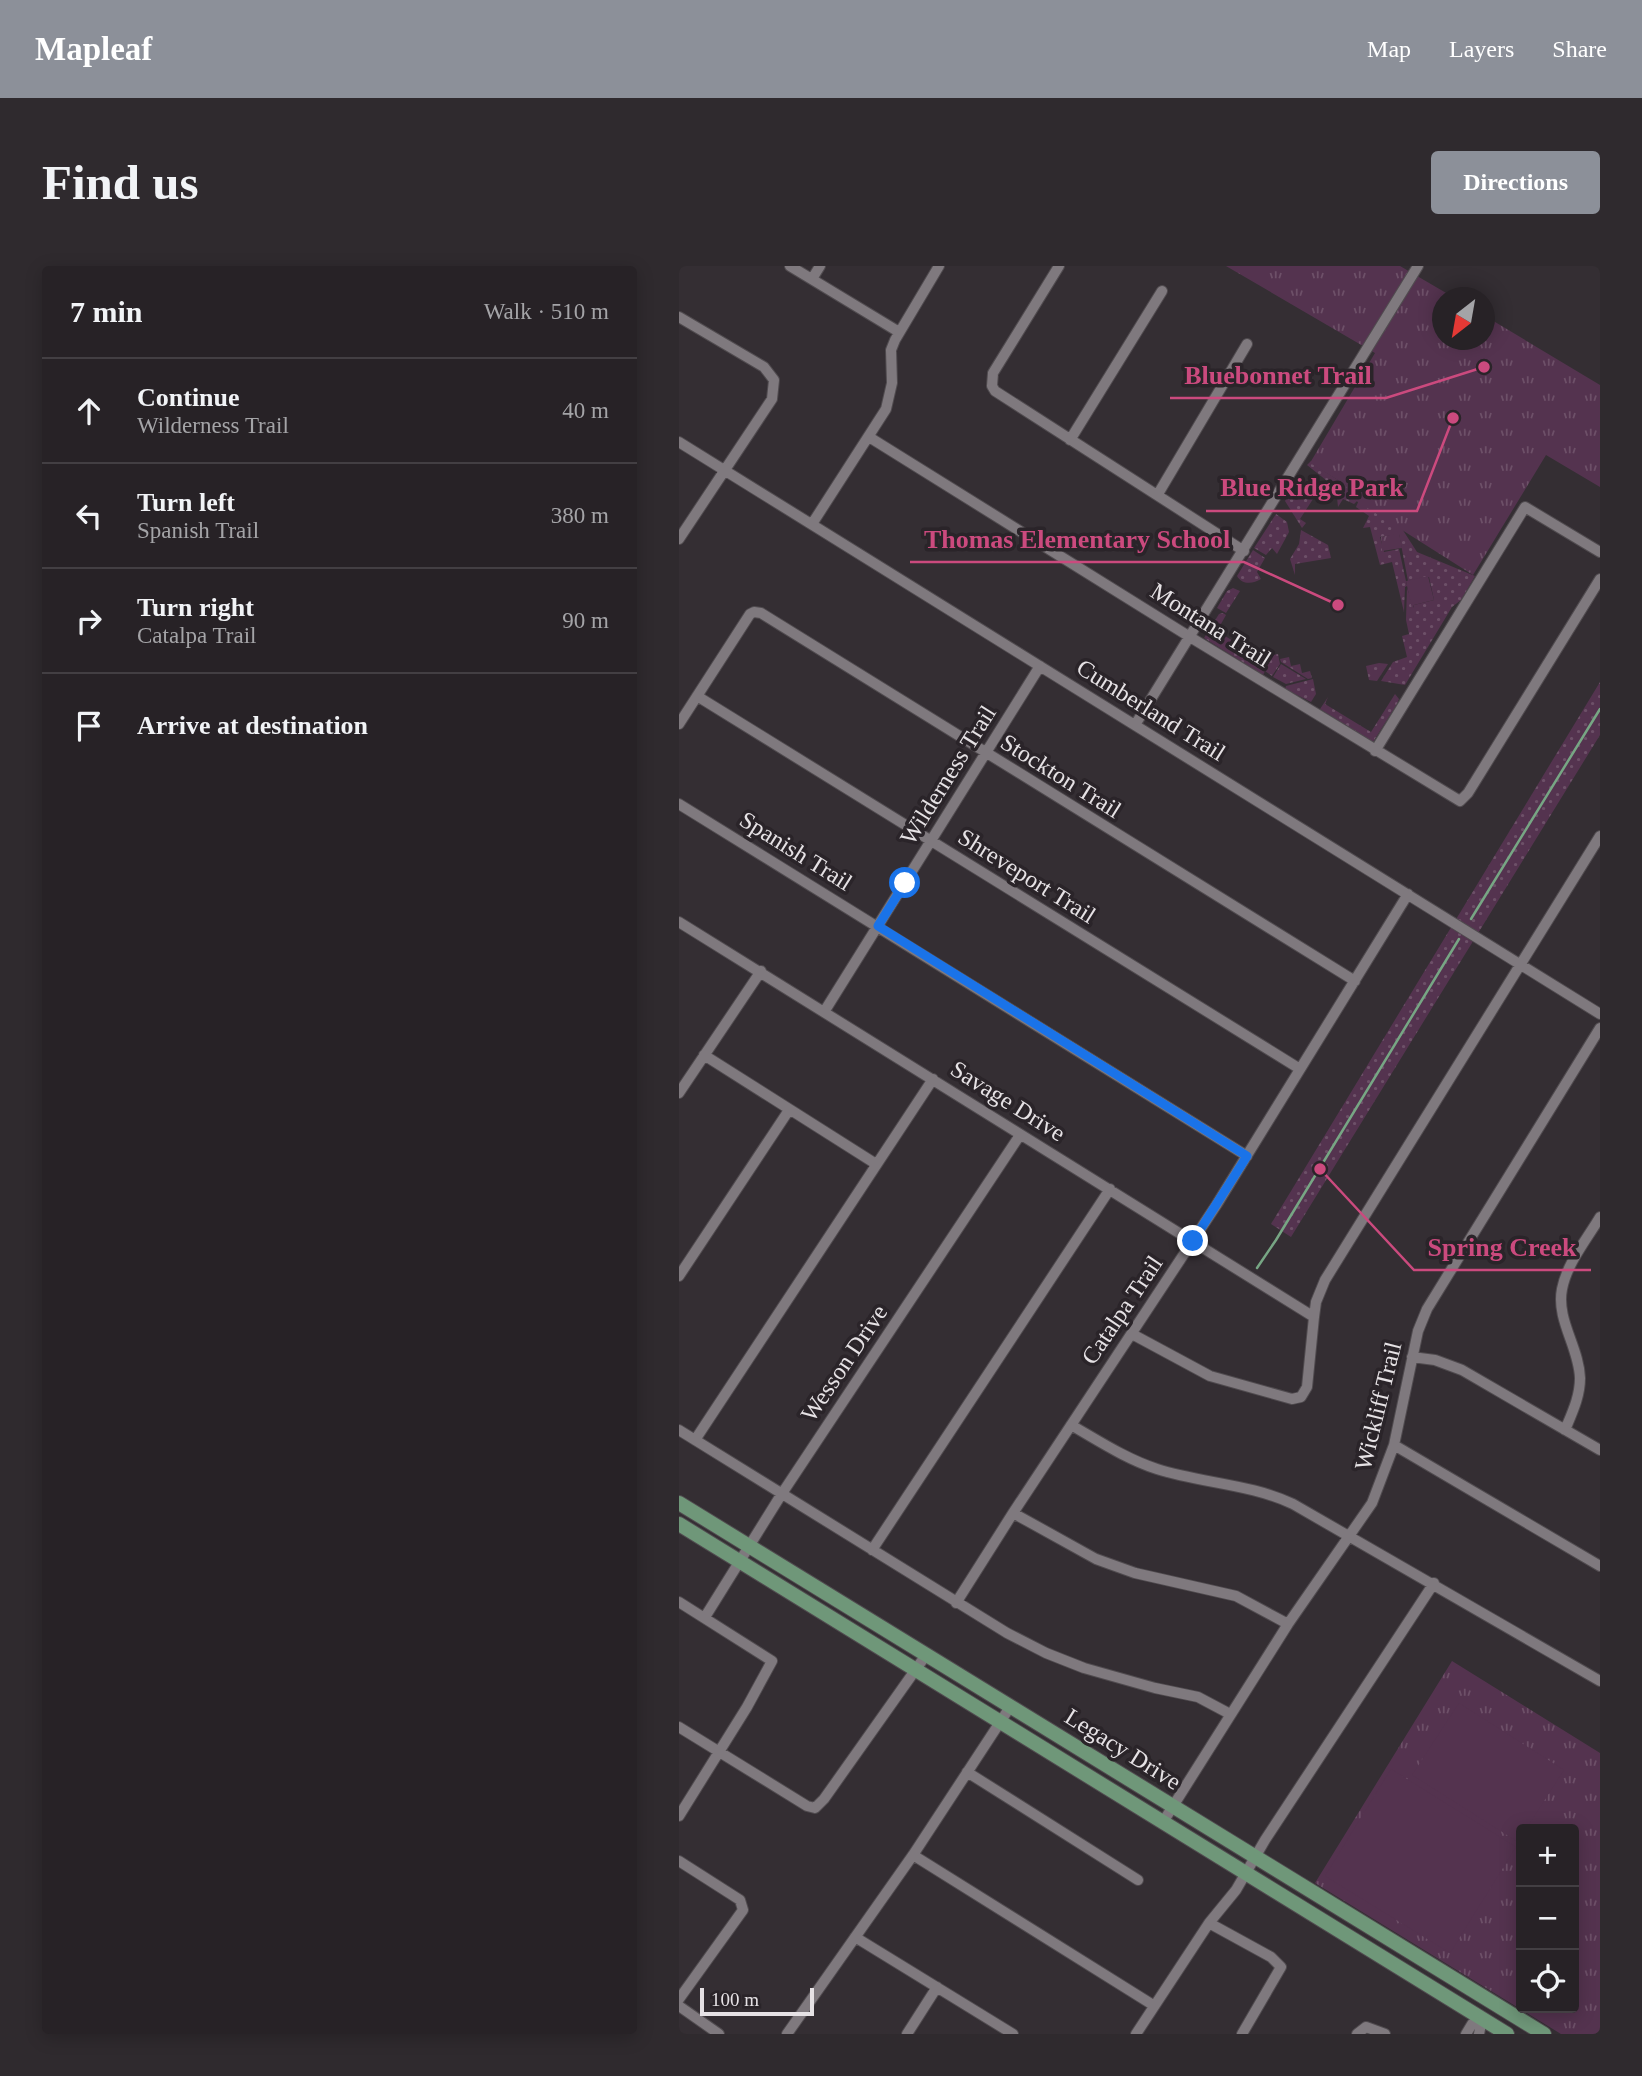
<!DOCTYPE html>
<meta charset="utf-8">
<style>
:root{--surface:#272226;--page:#2f2a2e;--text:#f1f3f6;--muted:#a4a4a7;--line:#433f43;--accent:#8c9099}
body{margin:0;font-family:"Times New Roman",serif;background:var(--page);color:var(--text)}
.controls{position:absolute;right:21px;bottom:21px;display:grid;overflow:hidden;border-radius:7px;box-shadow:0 4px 18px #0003}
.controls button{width:63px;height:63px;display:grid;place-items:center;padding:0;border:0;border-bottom:2px solid var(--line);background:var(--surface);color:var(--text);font:35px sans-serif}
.compass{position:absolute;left:753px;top:21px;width:63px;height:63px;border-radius:50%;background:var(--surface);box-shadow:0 4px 18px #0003;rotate:211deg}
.scale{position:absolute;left:21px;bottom:18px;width:114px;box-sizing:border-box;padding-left:7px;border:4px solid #e6e2e5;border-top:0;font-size:19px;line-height:24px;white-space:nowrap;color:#e6e2e5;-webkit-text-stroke:5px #2a2429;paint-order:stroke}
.stop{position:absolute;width:21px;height:21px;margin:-16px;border:5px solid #1a73e8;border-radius:50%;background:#fff}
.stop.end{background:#1a73e8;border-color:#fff;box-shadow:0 2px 7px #0008}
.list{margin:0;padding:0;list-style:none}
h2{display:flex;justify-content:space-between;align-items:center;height:91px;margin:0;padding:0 28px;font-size:30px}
h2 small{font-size:23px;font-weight:400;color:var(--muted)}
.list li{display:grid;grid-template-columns:46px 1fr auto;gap:21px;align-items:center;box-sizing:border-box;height:105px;padding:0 28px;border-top:2px solid var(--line)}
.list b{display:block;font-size:26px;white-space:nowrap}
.list p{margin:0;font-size:23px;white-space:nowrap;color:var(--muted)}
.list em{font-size:23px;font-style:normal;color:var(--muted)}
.icon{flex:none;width:38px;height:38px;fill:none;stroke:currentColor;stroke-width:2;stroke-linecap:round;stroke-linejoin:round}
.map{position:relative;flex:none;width:921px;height:1768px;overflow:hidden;border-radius:7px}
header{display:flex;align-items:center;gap:42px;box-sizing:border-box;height:98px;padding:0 35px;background:var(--accent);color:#fff}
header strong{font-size:33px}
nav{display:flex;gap:38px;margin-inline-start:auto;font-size:24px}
.intro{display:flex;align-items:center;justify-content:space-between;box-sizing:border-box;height:168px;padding:0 42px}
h1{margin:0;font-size:49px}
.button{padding:18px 32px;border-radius:7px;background:var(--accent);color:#fff;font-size:24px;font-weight:700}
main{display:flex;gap:42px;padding:0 42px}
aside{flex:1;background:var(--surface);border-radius:7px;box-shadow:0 4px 18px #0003}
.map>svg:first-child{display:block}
</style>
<header>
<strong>Mapleaf</strong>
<nav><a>Map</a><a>Layers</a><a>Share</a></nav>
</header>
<div class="intro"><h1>Find us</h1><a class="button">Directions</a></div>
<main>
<aside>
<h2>7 min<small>Walk · 510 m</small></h2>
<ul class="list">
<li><svg class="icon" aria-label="ahead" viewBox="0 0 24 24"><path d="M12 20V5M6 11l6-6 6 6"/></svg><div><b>Continue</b><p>Wilderness Trail</p></div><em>40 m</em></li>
<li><svg class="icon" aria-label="left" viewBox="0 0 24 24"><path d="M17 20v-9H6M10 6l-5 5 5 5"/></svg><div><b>Turn left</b><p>Spanish Trail</p></div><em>380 m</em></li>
<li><svg class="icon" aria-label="right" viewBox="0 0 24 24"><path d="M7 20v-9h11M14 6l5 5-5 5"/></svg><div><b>Turn right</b><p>Catalpa Trail</p></div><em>90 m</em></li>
<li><svg class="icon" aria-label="arrive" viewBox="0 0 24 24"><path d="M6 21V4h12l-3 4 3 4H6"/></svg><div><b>Arrive at destination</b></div></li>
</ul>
</aside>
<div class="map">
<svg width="921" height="1768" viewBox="0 0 921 1768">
<defs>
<pattern id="grass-dots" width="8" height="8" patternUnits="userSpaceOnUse" patternTransform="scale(1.75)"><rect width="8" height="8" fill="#54334f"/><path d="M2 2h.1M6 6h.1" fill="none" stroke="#6d5068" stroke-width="1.8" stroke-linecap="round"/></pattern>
<pattern id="park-tufts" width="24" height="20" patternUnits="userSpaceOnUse" patternTransform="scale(1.75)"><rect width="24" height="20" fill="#54334f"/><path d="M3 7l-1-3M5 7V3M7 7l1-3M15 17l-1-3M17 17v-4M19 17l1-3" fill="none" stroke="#6d5068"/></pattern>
</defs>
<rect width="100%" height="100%" fill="#342e33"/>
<path fill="url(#grass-dots)" d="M632,195V197L667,219L671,231L678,235L675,238L664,233L659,241L657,222L628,199Z
M619,212L640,223L643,228L641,233L636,230L621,253L627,257L623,262L606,235Z
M680,234L718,255L738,286L796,310L782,334L773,341L726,419L702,415L714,396L728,391L723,370L730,368L727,354L728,322L735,342V339L755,334L750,311L729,315L720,268L701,271L705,286L720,283L728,320L726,321L725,346L713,296L701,299L691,261L684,262L690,250L677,241Z
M597,248L608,256L610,266L598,288L593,282L587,289L575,282Z
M622,264L649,279L652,292L616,298V309L611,293L620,278Z
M574,284L586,292L578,306L582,313C574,318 563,319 558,310Z
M554,322L561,325L547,347L538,342L548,325Z
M544,347L547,349L538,365L580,391L583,386L590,390L599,388L601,398L593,410L586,405L584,409L525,372L540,348Z
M610,391L612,400L621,398L623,407L631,405L633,412L629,413L602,396L601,393Z
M700,397L709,398L698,415L690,414L687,400Z
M602,398L627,413L607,418L594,411Z
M634,413L637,428L632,436L606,423L607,420Z
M921,416V469L612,971L592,958Z
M716,428L720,433L718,438L694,476L641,443L649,431L646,438L692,466Z"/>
<path fill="url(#park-tufts)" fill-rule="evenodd" d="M547,0H721L774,31L764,32V74H806V50L921,119V221L867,189L794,309L671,231L667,219L631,197L696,87Z
M720,267L723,282L703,285L702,271Z
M773,1395L921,1487V1768H882L636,1617ZM842,1563H895V1742H842Z"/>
<path fill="#54334f" d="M749,310L755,334L735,339L733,343L727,315Z
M780,1437L885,1504L847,1563H842V1570L839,1576L733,1509Z
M712,1503L837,1581L771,1687L646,1610Z"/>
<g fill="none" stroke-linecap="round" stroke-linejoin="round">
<path stroke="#77a684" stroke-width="2.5" d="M792,653L921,443
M578,1002L597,974L780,673"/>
<g stroke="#504b4f" stroke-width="12">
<path id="minor" d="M111,0L220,66
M380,0L314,107L313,120L316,125L565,285
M133,13L141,0
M0,51L85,101L95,114L93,133L0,273
M190,171L511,371L781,535L789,527L921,313
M391,174L483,25
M0,176L921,748
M479,228L568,78
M133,258L207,143L213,117L212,84L216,74L260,0
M18,430L621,803
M0,458L71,348L75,346L82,347L676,715
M456,459L739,0
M696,485L846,241L921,286
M0,538L568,890
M0,656L635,1051
M145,746L361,400
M25,789L197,898
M0,827L82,705
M0,1010L110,844
M453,1068L531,1110L613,1133L622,1131L628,1121L635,1051L637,1036L646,1014L921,570
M733,1091L756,1094L783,1104L921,1184
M392,1159C420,1175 447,1193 478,1203C522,1217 572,1218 614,1238L921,1415
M0,1164L328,1367L367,1387L405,1402L476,1422L519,1431L551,1448
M886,1164C893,1147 901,1131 901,1112C900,1081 877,1054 883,1023C888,997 908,973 921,951
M16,1174L254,813
M715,1179L921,1300
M334,1247L417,1293L456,1307L557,1330L609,1358
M193,1284L431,923
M0,1336L93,1395L68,1441L0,1550
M277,1337L334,1247L538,938L729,628
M26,1351L102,1229L341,869
M0,1461L128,1540L136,1542L145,1533L247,1389
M288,1506L459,1614
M484,1556L609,1358L693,1237L715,1179L739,1065L748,1043L921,762
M234,1589L474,1739
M0,1595L61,1634L64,1644L0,1733
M530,1657L592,1691L602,1701L563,1768
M176,1671L334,1768
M0,1740L40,1768
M108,1768L234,1589L331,1441
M228,1768L258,1721
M457,1768L530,1657L557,1624L586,1574L755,1317
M678,1768L687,1761L706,1768
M787,1768L793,1758L803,1753
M800,1768L803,1753"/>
</g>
<g stroke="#504b4f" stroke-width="16">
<path id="major" d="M0,1237L865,1768
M0,1258L828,1768"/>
</g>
<use href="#minor" stroke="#7f797e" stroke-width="10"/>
<use href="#major" stroke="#6f9779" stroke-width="14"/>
</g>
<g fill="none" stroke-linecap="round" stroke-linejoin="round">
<path stroke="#1a73e8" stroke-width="9" d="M226,617L199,660L568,890L514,975"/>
</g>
<g text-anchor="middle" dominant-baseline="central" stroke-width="7" stroke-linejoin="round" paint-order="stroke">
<g font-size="24" fill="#e6e2e5" stroke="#2a2429">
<text transform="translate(532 359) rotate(32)">Montana Trail</text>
<text transform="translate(472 444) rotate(32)">Cumberland Trail</text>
<text transform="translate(269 509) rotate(-58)">Wilderness Trail</text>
<text transform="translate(382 510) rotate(32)">Stockton Trail</text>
<text transform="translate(117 585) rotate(32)">Spanish Trail</text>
<text transform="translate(348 610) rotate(32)">Shreveport Trail</text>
<text transform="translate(329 835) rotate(32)">Savage Drive</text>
<text transform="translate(443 1044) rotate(-56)">Catalpa Trail</text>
<text transform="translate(165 1097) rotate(-56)">Wesson Drive</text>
<text transform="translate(699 1140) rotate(-76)">Wickliff Trail</text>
<text transform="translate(444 1483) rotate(32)">Legacy Drive</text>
</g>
</g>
<path fill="none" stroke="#cb4a7e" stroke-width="2.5" d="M805 101L707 132H491M774 152L738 245H527M659 339L565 296H231M641 903L735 1004H912"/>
<g fill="#cb4a7e" stroke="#2a2429" stroke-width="2.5">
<circle cx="805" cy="101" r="7"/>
<circle cx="774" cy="152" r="7"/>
<circle cx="659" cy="339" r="7"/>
<circle cx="641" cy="903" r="7"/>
</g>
<g font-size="26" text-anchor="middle" font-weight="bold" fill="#cb4a7e" stroke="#2a2429" stroke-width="7" stroke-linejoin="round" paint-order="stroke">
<text x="599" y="118">Bluebonnet Trail</text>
<text x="633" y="230">Blue Ridge Park</text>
<text x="398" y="282">Thomas Elementary School</text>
<text x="823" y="990">Spring Creek</text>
</g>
</svg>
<div class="controls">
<button>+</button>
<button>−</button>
<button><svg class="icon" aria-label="locate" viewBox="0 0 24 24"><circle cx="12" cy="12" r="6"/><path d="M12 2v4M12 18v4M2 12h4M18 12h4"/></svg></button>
</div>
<svg class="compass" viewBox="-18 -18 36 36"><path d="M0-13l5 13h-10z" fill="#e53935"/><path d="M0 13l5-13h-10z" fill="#a4a4a7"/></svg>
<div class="scale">100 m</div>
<div class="stop" style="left:226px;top:617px"></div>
<div class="stop end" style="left:514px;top:975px"></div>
</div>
</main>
